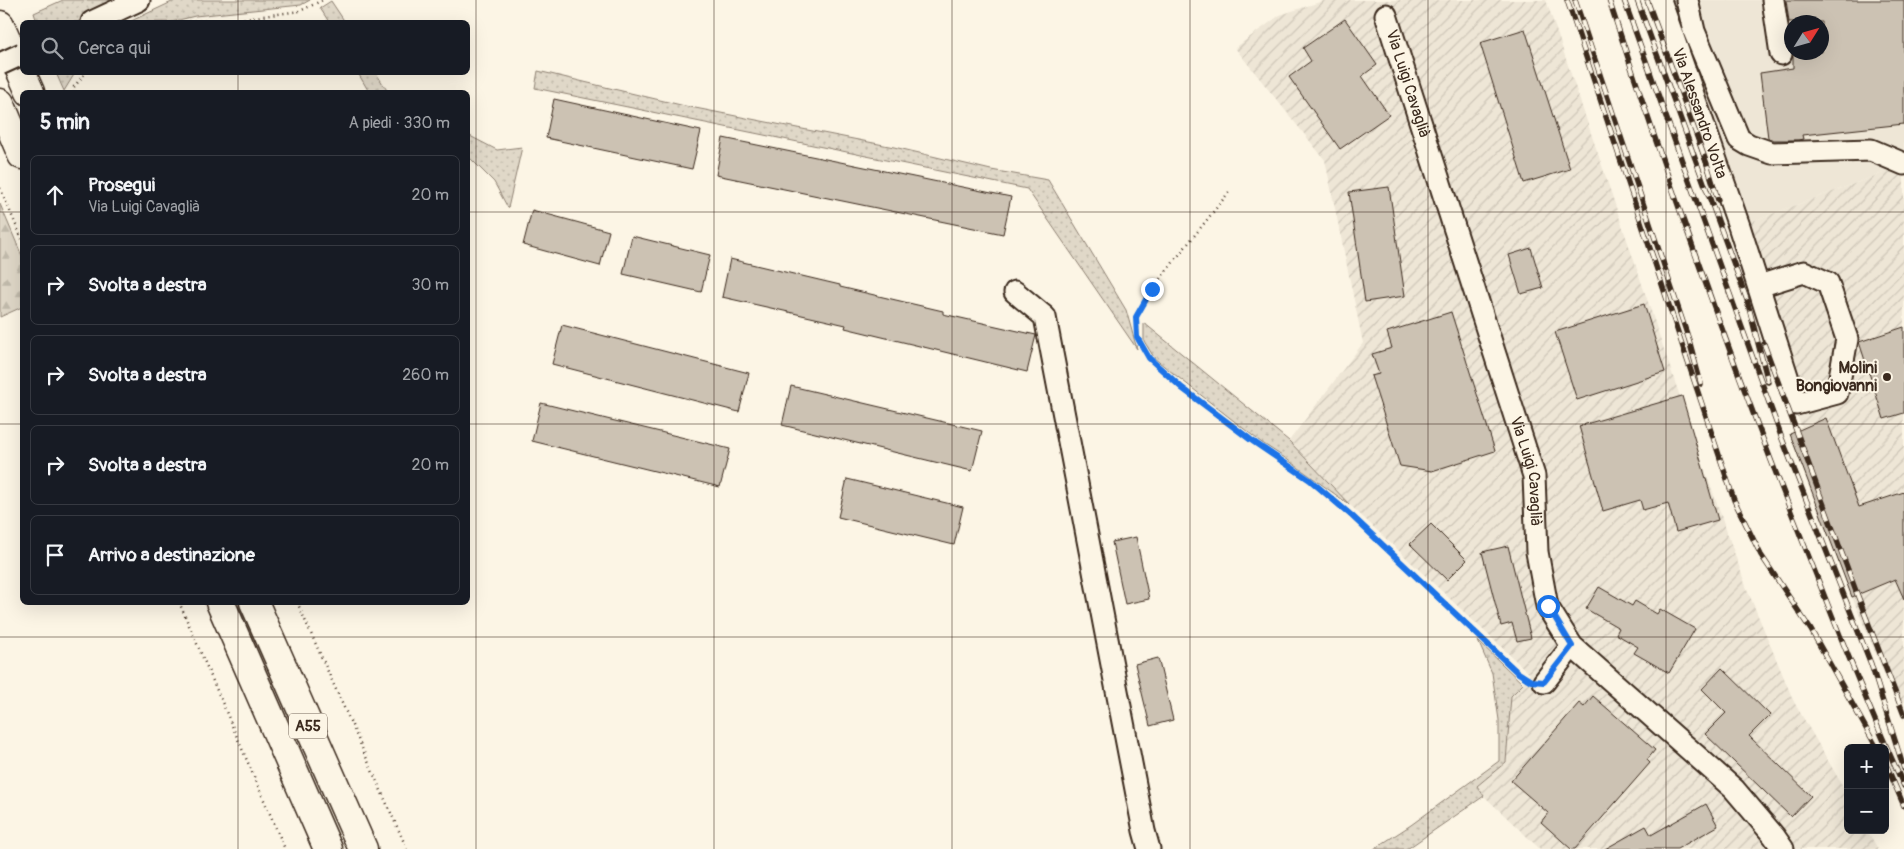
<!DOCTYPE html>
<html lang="it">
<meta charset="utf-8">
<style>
:root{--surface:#171b24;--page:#20242c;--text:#f1f3f6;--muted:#9ea1a6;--line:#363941}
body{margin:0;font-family:Pangolin,sans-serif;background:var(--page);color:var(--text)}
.controls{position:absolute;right:15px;bottom:15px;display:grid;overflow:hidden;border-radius:8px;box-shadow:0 5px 20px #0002}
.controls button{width:45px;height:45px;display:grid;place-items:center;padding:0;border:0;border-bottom:1px solid var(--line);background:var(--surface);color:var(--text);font:25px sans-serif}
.compass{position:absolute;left:1784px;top:15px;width:45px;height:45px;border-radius:50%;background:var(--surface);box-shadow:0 5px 20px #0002;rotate:53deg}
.stop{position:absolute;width:15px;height:15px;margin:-11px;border:4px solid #1a73e8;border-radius:50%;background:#fff}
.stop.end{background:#1a73e8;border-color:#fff;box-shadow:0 1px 5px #0008}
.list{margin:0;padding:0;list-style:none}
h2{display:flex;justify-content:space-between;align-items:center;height:65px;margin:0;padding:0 20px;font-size:21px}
h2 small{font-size:16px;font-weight:400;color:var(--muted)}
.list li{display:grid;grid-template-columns:32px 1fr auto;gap:15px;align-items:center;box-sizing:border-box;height:80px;margin:0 10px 10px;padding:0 10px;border:1px solid var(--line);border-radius:8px}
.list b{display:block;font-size:19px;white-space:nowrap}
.list p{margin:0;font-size:16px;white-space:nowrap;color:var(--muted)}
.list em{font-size:16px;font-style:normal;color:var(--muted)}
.icon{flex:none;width:28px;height:28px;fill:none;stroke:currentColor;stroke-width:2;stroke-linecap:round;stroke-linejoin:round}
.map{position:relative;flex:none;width:1904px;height:849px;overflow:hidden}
.search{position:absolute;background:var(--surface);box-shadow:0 5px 20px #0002;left:20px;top:20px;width:450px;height:55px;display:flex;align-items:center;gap:12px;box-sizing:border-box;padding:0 18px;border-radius:8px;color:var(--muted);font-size:19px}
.panel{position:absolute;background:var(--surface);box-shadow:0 5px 20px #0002;left:20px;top:90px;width:450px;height:515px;border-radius:8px}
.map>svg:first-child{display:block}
</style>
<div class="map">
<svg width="1904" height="849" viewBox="0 0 1904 849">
<defs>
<pattern id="industrial-furrows" width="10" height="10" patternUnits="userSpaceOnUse" patternTransform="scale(1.25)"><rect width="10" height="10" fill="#eee6d6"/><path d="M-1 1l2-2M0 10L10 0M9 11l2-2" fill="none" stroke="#cdc5b7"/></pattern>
<pattern id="grass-dots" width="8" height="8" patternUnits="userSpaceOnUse" patternTransform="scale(1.25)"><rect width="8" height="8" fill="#e0d8c8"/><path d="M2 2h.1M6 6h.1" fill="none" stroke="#c1baab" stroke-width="1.8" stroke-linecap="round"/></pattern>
<pattern id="forest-firs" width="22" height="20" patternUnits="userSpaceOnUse" patternTransform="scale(1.25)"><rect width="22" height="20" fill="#e0d8c8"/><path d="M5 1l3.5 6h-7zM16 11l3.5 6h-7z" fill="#c1baab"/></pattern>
</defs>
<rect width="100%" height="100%" fill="#fcf5e5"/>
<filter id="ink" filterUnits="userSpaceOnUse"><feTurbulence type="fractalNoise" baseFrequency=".02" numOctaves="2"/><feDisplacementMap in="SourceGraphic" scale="10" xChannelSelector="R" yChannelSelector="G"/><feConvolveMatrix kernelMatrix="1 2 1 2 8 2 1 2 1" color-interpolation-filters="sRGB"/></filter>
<g filter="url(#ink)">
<path fill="#eee6d6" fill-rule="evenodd" d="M1667,0H1904V172H1886L1750,222ZM1792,22H1822V52H1792Z"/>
<path fill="url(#industrial-furrows)" d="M1326,0H1546L1698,450L1747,589L1794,702L1848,795V830H1867L1878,849H1540L1484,796L1477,786L1506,762L1511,696L1530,674L1350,505L1289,441L1363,343L1325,160L1235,48L1280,15Z
M1900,170L1904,172V721L1852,597L1790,434L1802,429L1769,339L1734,233L1750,222L1886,172Z"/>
<path fill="url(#grass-dots)" stroke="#8e8173" d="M63,0H131L77,22H37L34,13Z
M176,0H310L301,5L195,16L171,22H129Z
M331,1L345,22H329L320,8Z
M538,71L685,106L894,147L991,170L1048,180L1126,310L1137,349L1027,189L535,88Z
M56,73H75L64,91Z
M358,73H376L388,92H369Z
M468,135L497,150L522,147L508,208L494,182L468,156Z
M1144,323L1289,441L1350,505L1285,458L1262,443L1155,359L1144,341Z
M1478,641L1523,684L1511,696L1506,762L1477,786L1484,796L1407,849H1374L1411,825L1499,761V720L1492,673Z"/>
<path fill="url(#forest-firs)" stroke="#8e8173" d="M0,204L22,256V307L0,317Z"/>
<path fill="#ccc2b3" stroke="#3b2a1e" d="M1786,0H1904V124L1802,135L1803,139L1798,140H1774L1768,138L1760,73L1793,68V52H1822V22H1789Z
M1345,19L1377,65L1362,76L1389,115L1340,149L1289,77L1311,61L1303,48Z
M1525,29L1570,169L1524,183L1480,43Z
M554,99L701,131L692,169L546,138Z
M723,138L1011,197L1003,234L716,175Z
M1389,187L1405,296L1365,302L1349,192Z
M532,210L609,231L600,266L523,245Z
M632,236L710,255L701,292L623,274Z
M1531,248L1543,288L1521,294L1509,255Z
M730,259L840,285V287L943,311V314L1036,335L1027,372L845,328L846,325L722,297Z
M1644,304L1665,372L1577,400L1555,332Z
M1451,312L1495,451L1432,471L1400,466L1371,376L1379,374L1372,354L1392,348L1387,332Z
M562,325L749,373L739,412L552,364Z
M1904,327V413L1884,419L1859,342Z
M791,386L982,431L972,471L782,425Z
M1682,396L1718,520L1676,532L1668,503L1643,510L1640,500L1603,511L1579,426Z
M541,403L730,449L720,487L532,441Z
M1826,418L1859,507L1904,492V599L1895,579L1852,597L1790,434Z
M847,479L963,507L954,545L838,517Z
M1431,524L1467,560L1447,580L1410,544Z
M1136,537L1149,599L1125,604L1112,542Z
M1508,546L1531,638L1517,641L1512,623L1501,626L1482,552Z
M1599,587L1632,606L1635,601L1657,614L1660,609L1695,629L1669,673L1634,653L1638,647L1616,634L1619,628L1586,609Z
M1158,658L1173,720L1150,726L1135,664Z
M1722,668L1770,715L1749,736L1811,796L1791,817L1705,734L1726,713L1702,689Z
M1593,696L1655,750L1647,760L1650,763L1575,849H1571L1541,822L1548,813L1511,781L1579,703L1584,707Z
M1706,804L1718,826L1677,849H1605L1646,826L1651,835Z"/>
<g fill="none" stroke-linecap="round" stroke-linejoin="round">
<g stroke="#3b2a1e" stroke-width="25">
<g id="minor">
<path id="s1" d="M1660,0L1739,226L1796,404L1837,393L1847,339L1828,283L1804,272L1759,286"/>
<path d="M1687,0L1694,31L1739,139L1749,145L1772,153L1871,150L1904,164"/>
<path d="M1773,0L1781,54"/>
<path id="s2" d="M1386,15L1534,476L1537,552L1547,606L1572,646L1734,789L1774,836L1783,849"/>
<path d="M92,22L139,0"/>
<path d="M1015,292L1045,317L1144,831L1149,849"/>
<path d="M1544,682L1572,646"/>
</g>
</g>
<g stroke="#3b2a1e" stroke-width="31">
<path id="highway" d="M0,25L30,92
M0,103L22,155
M220,602L328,849
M254,602L363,849"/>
</g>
<path stroke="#3b2a1e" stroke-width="2.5" stroke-dasharray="1 4" stroke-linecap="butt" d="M189,22L194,21H226L300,11L323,0
M75,92L74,87L86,72
M0,188L22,239
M1229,192L1152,289L1137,317V337L1149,358L1182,388L1251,440L1310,480L1352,516L1517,671L1528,680
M179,602L285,849
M297,602L407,849"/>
<use href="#minor" stroke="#fcf5e5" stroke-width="21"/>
<use href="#highway" stroke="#fcf5e5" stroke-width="28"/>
<g stroke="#3b2a1e" stroke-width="5.5">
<path id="rail" d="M1567,0L1734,500L1761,555L1811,630L1877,748
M1575,0L1689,340L1701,384
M1609,0C1672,193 1739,384 1815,572C1843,644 1872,716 1904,786
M1624,0L1781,436L1871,664L1904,769
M1637,0L1747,300L1768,382
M1647,0L1707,164L1718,200
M1764,344L1857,594L1904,715
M1885,762L1904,806"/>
</g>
<use href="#rail" stroke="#fcf5e5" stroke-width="4" stroke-dasharray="11" stroke-linecap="butt"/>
<g stroke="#3b2a1e" stroke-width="25" stroke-linecap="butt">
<path id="minor-bridge" d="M0,64L22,54"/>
</g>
<use href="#minor-bridge" stroke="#fcf5e5" stroke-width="21"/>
</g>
</g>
<g fill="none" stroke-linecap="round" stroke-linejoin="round" filter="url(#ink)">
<path stroke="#1a73e8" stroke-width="6" d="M1152,289L1136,317L1137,337L1149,358L1182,388L1251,440L1310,480L1352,516L1517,672L1531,681L1544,682L1572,646L1548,606"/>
</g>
<path fill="none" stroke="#3b2a1e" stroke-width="1" stroke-opacity="0.55" d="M238,0V22M476,0V849M714,0V849M952,0V849M1190,0V849M1428,0V849M1666,0V849M238,72V92M0,212H22M468,212H1904M0,424H22M468,424H1904M238,602V849M0,637H1904"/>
<circle fill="#3b2a1e" stroke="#fcf5e5" stroke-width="2" cx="1887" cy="377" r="5"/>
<g text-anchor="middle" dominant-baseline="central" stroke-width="4" stroke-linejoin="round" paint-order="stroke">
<rect fill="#fcf5e5" stroke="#75675a" stroke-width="1" x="289" y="713.5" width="38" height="25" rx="4"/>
<g font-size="15" font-weight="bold" fill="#3b2a1e">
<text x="308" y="726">A55</text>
</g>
<g font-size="16" fill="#3b2a1e" stroke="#fcf5e5">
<text stroke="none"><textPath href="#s2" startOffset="72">Via Luigi Cavaglià</textPath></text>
<text stroke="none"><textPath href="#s1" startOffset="120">Via Alessandro Volta</textPath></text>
<text stroke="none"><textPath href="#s2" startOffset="478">Via Luigi Cavaglià</textPath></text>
</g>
<g font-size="16" font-weight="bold" fill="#3b2a1e" stroke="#fcf5e5" text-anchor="end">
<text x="1877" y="368">Molini<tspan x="1877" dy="18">Bongiovanni</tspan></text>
</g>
</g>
</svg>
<div class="controls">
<button>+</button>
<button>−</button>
</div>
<svg class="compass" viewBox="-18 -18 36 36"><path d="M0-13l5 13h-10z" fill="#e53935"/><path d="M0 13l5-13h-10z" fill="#9ea1a6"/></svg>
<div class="stop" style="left:1548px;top:606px"></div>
<div class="stop end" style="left:1152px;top:289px"></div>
<div class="search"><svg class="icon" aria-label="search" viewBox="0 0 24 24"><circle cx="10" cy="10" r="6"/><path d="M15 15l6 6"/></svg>Cerca qui</div>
<section class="panel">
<h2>5 min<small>A piedi · 330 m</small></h2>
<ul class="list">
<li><svg class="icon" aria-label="ahead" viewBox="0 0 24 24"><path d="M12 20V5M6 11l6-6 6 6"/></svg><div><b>Prosegui</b><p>Via Luigi Cavaglià</p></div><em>20 m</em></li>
<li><svg class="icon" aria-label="right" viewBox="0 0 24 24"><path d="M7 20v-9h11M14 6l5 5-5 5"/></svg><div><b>Svolta a destra</b></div><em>30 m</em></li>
<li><svg class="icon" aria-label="right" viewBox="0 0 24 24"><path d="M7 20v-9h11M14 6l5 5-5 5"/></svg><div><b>Svolta a destra</b></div><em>260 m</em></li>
<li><svg class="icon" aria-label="right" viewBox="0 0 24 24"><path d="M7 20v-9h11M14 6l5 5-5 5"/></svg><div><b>Svolta a destra</b></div><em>20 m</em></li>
<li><svg class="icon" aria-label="arrive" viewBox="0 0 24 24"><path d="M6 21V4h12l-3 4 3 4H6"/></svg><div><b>Arrivo a destinazione</b></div></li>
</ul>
</section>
</div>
